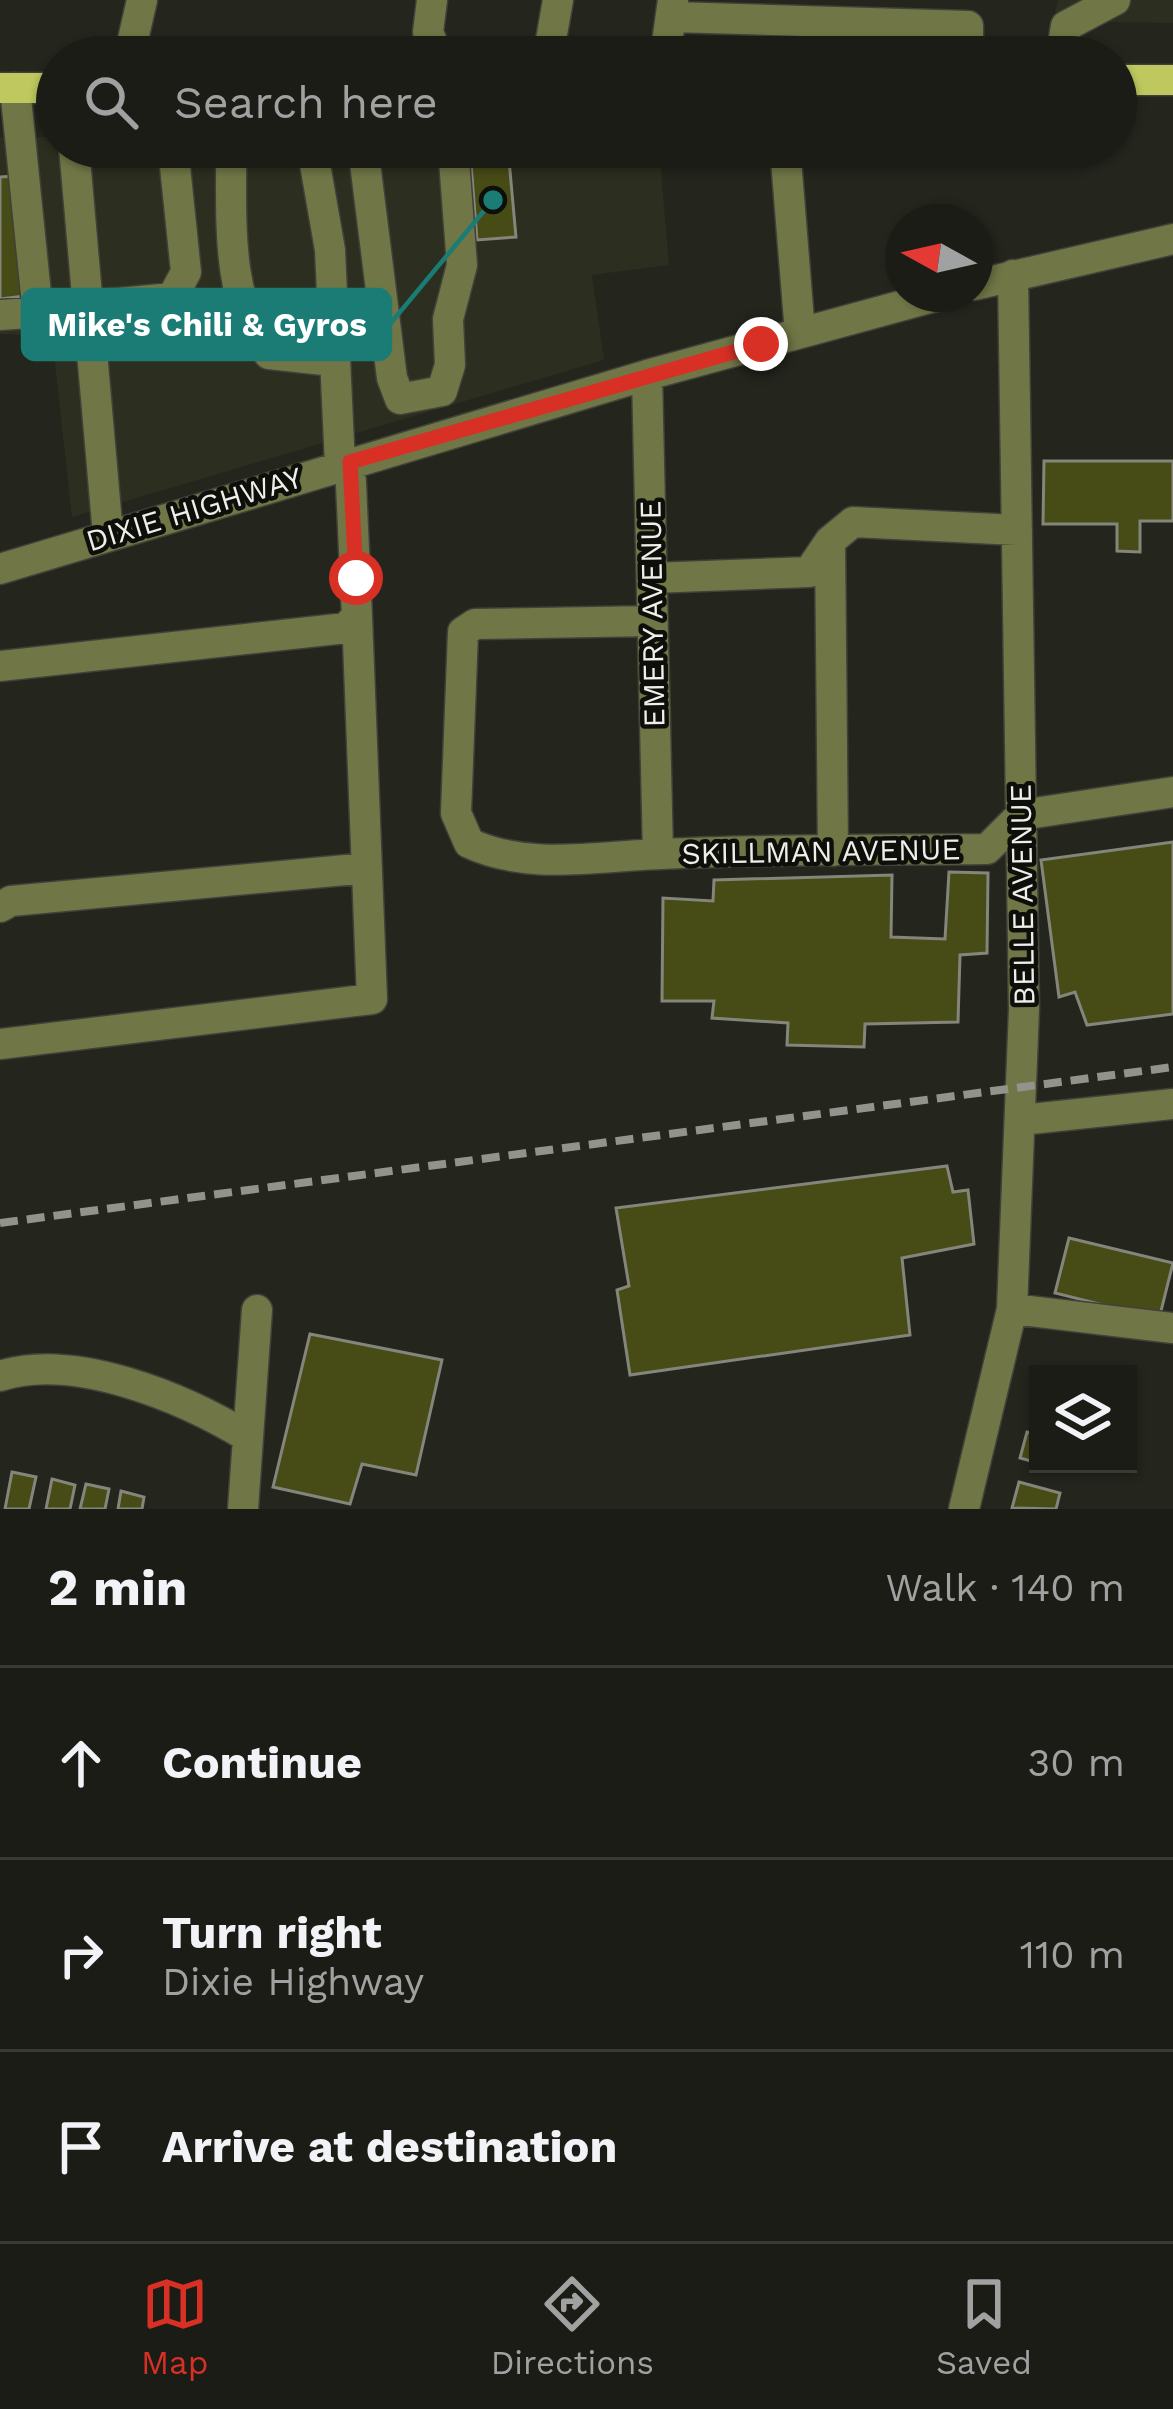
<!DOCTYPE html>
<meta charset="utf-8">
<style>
:root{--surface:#1b1c16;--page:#282923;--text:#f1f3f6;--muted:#a0a1a1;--line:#393a35;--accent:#d93025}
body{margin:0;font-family:"Work Sans",sans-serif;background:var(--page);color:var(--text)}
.controls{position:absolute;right:36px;bottom:36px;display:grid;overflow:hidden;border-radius:0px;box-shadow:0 3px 9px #0004}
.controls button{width:108px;height:108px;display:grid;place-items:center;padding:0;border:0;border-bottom:3px solid var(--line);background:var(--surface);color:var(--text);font:60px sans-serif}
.compass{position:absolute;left:885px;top:204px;width:108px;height:108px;border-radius:50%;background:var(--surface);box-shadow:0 3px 9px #0004;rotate:278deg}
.stop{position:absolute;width:36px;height:36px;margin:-27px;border:9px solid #d93025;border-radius:50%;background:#fff}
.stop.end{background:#d93025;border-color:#fff;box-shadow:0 3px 12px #0008}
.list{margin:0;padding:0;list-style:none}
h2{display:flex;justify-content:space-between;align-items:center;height:156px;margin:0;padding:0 48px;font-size:51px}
h2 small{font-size:39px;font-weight:400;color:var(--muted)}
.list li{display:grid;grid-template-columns:78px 1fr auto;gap:36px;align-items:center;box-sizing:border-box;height:192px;padding:0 48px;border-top:3px solid var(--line)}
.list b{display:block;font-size:45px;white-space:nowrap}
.list p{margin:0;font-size:39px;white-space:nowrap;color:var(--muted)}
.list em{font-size:39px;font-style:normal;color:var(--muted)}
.icon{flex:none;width:66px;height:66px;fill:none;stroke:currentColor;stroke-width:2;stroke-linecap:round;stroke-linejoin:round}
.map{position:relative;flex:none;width:1173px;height:1509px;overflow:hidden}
.search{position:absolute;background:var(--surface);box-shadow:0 3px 9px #0004;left:36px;right:36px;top:36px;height:132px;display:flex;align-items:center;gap:30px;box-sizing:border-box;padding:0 42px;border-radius:66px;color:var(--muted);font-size:45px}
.sheet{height:732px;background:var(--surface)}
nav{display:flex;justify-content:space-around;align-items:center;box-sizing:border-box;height:168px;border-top:3px solid var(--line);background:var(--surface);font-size:33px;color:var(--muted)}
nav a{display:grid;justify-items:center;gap:6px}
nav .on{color:var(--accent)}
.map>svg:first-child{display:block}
</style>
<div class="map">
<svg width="1173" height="1509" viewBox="0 0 1173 1509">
<rect width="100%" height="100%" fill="#24251d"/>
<path fill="#2c2e1f" d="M1058,0H1173V23L1053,21Z
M0,137H57V147H659L669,265L592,275L604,360L72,517L52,336L0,334Z"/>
<path fill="#474b16" stroke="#84857b" stroke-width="3" d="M509,160L516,237L477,240L471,163Z
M14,176L25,296L0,299V177Z
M1044,461H1173V521H1140V552L1117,551V524H1043Z
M1173,842V1014L1087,1025L1075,992L1059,997L1041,860Z
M949,872L988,873L987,953L960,955L958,1022L865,1024L864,1047L787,1045L788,1023L712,1018L714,1001H662L663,898L713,901L714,880L892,875L891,937L945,939Z
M947,1166L953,1192L968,1190L974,1244L902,1258L910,1335L630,1375L617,1290L629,1286L616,1208Z
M1069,1238L1173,1263L1159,1319L1055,1293Z
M310,1334L442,1360L416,1475L362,1464L350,1504L273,1487Z
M1027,1432L1038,1435V1463L1020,1458Z
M12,1472L36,1477L29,1509H5Z
M52,1479L75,1485L70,1509H46Z
M1019,1482L1060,1493L1056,1509L1012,1508Z
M86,1484L109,1489L105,1509H80Z
M121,1491L144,1497L142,1509H118Z"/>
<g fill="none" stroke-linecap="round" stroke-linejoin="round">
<g stroke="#40413a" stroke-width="33">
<path id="minor" d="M432,0L428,32L438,57
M672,17L968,26V57
M129,57L142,0
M548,57L558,0
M665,57L673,0
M1061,57L1066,26L1115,0
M74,147L108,535
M231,147C232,213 224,301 269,354L333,361
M312,147L330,250L340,465
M363,147L392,378L400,399L442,391L450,365L448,319L462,265L453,147
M785,147L800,333
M975,285L1173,239
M87,306L172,298L186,272L173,147
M0,315L30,313L37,304L15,88
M647,375L658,854
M830,541L833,851
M0,569L647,375L944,294
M652,578L809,572L830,541L853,522L1017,530
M652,621L475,624L463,632L456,813L469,843C529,871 597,856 661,854C769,849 878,850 987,849L1021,815L1173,792
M0,666L346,628L357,616L350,462
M0,907L11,901L367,868
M0,1044L372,999L357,616
M1021,1120L1173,1104
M1012,1309L1173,1328
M0,1376C75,1352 184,1398 248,1437
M243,1509L257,1310
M964,1509L1012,1309L1024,1009L1013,275"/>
</g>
<g stroke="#40413a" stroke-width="33">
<path id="major" d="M1116,80H1173
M0,88H57"/>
</g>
<use href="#minor" stroke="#717646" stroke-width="30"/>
<use href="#major" stroke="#bec85f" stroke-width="30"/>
<path stroke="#93938d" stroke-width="8" stroke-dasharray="18 9" stroke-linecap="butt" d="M0,1223L1173,1067"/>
</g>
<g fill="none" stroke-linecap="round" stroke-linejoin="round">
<path stroke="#d93025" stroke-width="15" d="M356,578L350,462L761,344"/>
</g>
<g text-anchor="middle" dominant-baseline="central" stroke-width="9" stroke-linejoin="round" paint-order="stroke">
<g font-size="30" fill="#efefea" stroke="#0e0e0a">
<text transform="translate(194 509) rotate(-17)">DIXIE HIGHWAY</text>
<text transform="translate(652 614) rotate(-91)">EMERY AVENUE</text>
<text transform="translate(821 851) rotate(-1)">SKILLMAN AVENUE</text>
<text transform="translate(1022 895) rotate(-91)">BELLE AVENUE</text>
</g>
</g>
<path fill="none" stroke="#1a7c74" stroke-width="4.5" d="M493 200L390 324"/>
<circle fill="#1a7c74" stroke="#0e0e0a" stroke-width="4.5" cx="493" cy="200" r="12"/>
<rect fill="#1a7c74" stroke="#1a7c74" stroke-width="4.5" x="23" y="290" width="367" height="69" rx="12"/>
<g font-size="33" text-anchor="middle" font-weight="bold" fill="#fff">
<text x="207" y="336">Mike's Chili &amp; Gyros</text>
</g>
</svg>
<div class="controls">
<button><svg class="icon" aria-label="layers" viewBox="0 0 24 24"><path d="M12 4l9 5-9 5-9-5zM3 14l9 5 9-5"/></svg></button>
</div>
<svg class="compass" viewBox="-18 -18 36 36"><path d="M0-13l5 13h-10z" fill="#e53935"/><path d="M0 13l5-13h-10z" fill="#a0a1a1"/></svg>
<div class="stop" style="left:356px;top:578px"></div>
<div class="stop end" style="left:761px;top:344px"></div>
<div class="search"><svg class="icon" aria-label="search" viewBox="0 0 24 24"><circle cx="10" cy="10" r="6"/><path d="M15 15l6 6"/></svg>Search here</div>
</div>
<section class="sheet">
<h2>2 min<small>Walk · 140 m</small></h2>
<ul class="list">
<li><svg class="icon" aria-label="ahead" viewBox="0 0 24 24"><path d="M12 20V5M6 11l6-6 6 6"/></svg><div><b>Continue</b></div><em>30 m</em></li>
<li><svg class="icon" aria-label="right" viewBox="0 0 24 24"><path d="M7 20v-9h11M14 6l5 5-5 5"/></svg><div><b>Turn right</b><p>Dixie Highway</p></div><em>110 m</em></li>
<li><svg class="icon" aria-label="arrive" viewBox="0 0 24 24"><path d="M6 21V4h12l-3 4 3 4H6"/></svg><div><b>Arrive at destination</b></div></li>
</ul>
</section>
<nav>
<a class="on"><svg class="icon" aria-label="map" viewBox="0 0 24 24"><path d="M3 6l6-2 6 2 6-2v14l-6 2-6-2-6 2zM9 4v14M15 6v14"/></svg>Map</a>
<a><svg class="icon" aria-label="directions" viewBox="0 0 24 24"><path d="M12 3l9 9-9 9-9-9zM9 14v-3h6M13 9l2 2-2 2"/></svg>Directions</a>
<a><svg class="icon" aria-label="saved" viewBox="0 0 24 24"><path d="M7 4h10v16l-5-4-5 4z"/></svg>Saved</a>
</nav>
